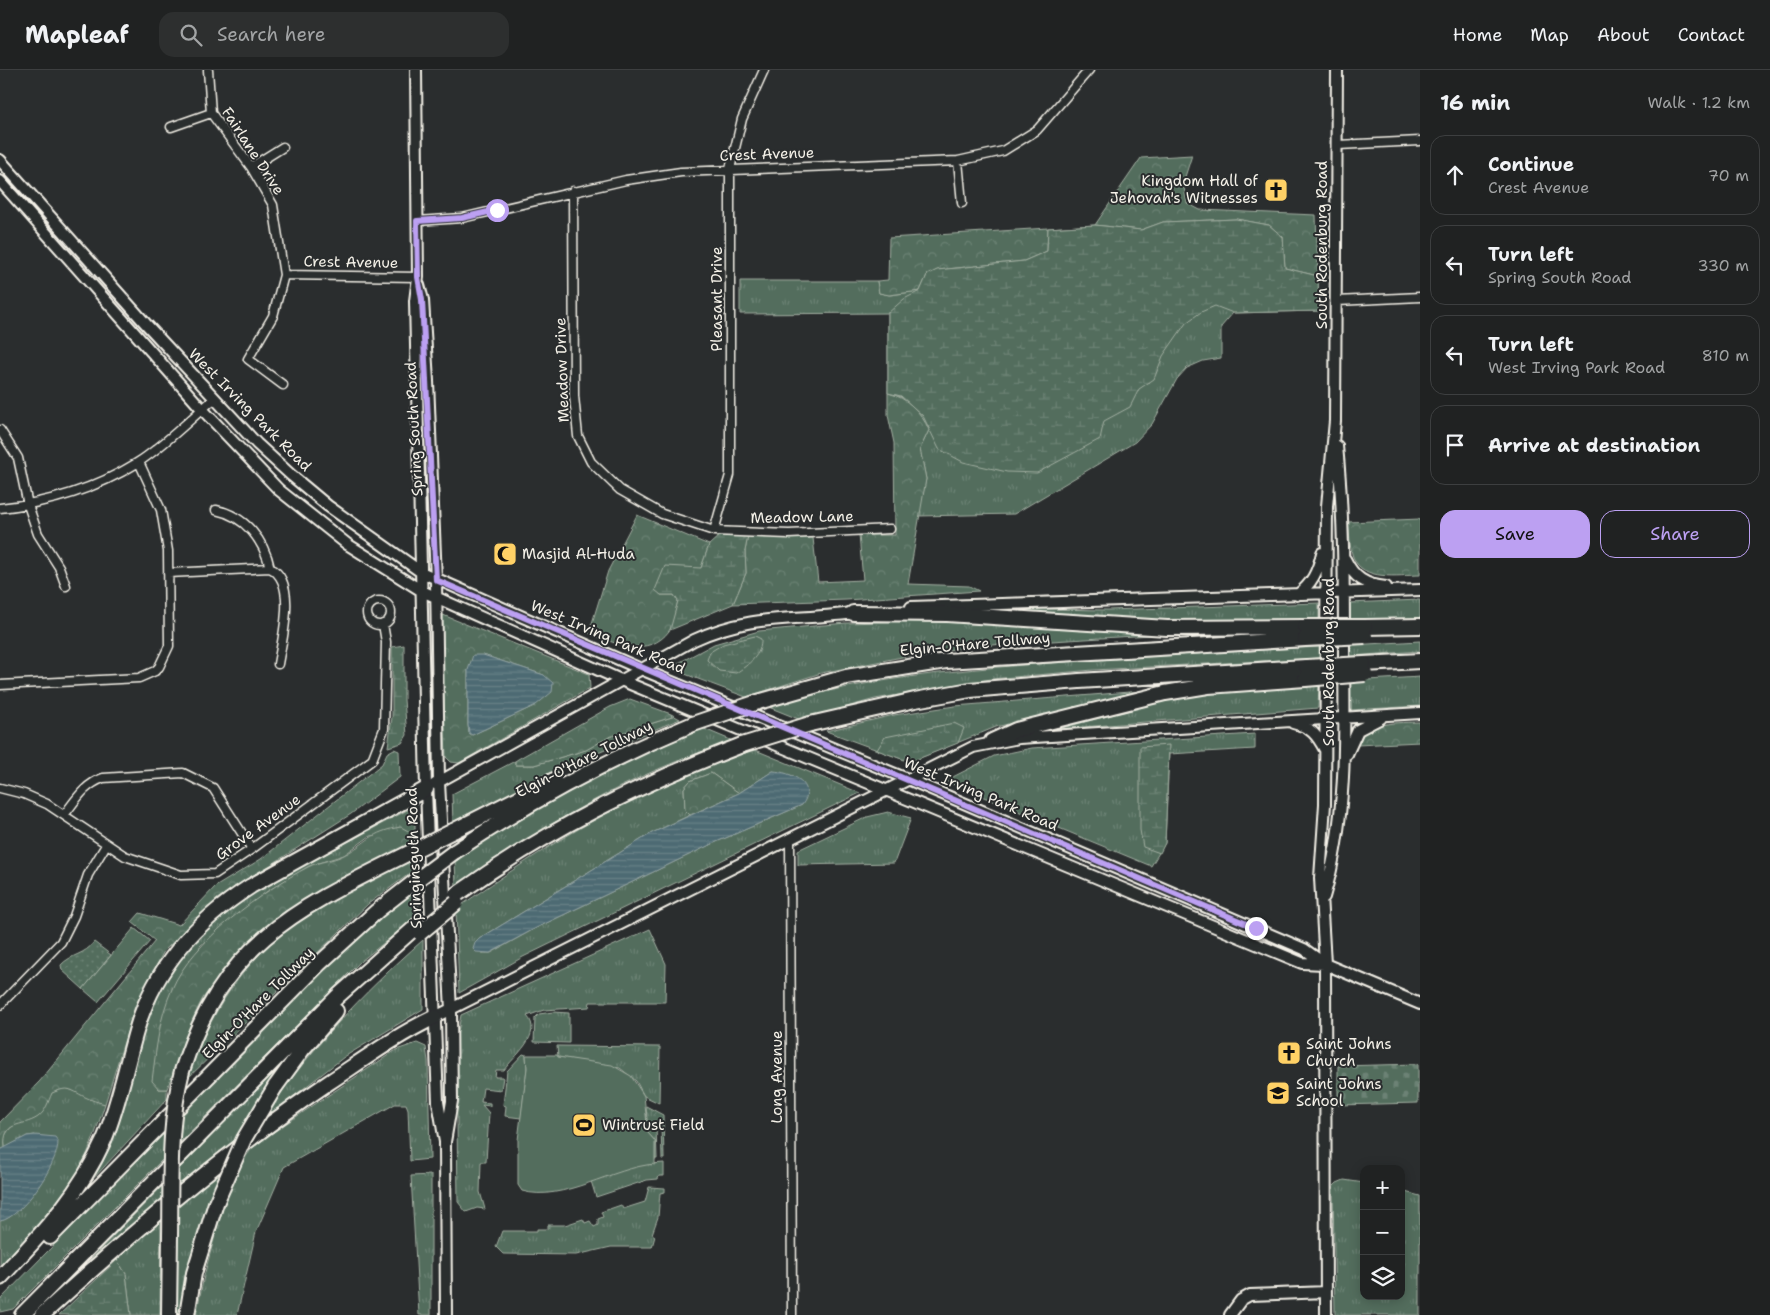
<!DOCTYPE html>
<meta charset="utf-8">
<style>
:root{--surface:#202222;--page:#2d2f2f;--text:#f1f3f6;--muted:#a2a4a5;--line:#3d3f40;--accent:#bca0f2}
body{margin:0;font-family:"Shantell Sans",sans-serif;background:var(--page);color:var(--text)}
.controls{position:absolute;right:15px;bottom:15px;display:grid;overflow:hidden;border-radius:10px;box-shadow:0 2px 12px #0003}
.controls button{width:45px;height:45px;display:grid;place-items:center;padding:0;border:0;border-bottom:1px solid var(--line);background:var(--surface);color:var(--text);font:25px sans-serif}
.stop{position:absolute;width:15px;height:15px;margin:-11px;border:4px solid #bca0f2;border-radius:50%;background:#fff}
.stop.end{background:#bca0f2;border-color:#fff;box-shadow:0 1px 5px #0008}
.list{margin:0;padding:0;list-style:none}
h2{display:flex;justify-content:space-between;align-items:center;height:65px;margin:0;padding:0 20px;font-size:21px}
h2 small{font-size:16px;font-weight:400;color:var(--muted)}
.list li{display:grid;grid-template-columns:32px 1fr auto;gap:15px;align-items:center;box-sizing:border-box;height:80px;margin:0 10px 10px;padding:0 10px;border:1px solid var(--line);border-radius:15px}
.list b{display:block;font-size:19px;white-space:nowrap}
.list p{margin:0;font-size:16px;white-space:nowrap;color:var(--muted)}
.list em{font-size:16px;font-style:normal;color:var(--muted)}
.actions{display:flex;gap:10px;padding:15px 20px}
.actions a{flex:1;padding:11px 0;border:1px solid var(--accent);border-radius:15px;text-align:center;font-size:18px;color:var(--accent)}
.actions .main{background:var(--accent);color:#111}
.icon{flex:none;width:28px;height:28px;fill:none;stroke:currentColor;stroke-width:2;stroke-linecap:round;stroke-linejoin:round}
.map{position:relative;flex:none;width:1420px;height:1245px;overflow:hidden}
header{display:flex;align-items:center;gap:30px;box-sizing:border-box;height:70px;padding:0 25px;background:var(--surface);border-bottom:1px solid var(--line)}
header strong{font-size:24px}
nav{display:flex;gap:28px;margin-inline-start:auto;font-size:18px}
.search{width:350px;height:45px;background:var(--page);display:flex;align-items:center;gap:12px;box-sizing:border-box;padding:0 18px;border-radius:15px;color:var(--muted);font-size:19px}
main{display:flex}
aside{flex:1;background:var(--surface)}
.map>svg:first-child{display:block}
</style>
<header>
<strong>Mapleaf</strong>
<div class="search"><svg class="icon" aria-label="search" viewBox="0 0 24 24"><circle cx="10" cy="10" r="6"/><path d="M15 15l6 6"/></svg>Search here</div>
<nav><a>Home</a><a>Map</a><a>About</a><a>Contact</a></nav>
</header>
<main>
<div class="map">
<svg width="1420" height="1245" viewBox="0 0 1420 1245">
<defs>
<pattern id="grass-tufts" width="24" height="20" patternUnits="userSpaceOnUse" patternTransform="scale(1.25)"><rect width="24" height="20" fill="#526d5d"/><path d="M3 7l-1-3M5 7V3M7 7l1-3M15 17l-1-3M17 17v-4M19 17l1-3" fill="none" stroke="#6c8274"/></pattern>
<pattern id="forest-crowns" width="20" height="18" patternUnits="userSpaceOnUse" patternTransform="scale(1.25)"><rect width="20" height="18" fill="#526d5d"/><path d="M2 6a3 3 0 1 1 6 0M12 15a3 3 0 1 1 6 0" fill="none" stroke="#6c8274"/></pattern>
<pattern id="wetland-marsh" width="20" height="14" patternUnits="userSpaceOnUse" patternTransform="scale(1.25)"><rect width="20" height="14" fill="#526d5d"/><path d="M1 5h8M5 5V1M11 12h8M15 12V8" fill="none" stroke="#6c8274"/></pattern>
<pattern id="cemetery-stones" width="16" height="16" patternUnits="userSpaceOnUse" patternTransform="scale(1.25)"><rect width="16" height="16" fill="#526d5d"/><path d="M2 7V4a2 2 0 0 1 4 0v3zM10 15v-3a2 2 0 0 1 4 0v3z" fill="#6c8274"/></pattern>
<pattern id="park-dots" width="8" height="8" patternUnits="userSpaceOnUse" patternTransform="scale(1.25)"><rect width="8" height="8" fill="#526d5d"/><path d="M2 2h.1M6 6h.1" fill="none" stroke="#6c8274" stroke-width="1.8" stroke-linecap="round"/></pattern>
<pattern id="water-rules" width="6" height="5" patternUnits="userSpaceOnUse" patternTransform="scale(1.25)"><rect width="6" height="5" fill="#4e6b73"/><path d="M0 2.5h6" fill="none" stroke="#688187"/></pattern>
</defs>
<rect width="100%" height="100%" fill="#2a2d2e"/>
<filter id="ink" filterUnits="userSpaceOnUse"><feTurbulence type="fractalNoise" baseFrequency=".02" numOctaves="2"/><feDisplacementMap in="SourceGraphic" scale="10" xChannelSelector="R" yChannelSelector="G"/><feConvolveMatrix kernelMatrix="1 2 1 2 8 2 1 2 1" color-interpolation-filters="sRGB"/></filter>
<g filter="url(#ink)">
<path fill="url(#grass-tufts)" stroke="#a3afa2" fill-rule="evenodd" d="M1095,155L1141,160L1291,201L1318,206L1319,241L1233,243L1221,257V288L1203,291L1187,298L1177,309L1152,354L1135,372L1014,444L918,446L926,409L920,379L929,360L901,327L888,323V243L740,244V211H877L879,223L890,225L920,221L927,205L938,200L1024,191L1047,181L1048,158Z
M1420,530V548L1349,551V533Z
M1319,533V551H1163L981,540V538L1108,540Z
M950,550L1151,565L1002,574L927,582L821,603L746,627L669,598L714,574L759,561L846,553Z
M1420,571V581L1351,586V575Z
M1319,577V588L1093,600L991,609L875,629L801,650L766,636C879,605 983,597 1099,590C1173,585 1246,581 1319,577Z
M1420,607V636L1350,640V611Z
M1319,613L1318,638L1058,659L1164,631L1203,624Z
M1142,621L996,657L910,692L826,661L894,645L955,636Z
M671,644L680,649L569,695L453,754L452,724L515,691V695H534L586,680L609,667L672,647Z
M702,658L733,671C629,704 545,755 456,817L455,789C490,766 526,743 562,722C607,697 655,678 702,658Z
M1255,664V679L1169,684L1165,773L1151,796L945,711L994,686L1032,678Z
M753,679L860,723L523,887L459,923L456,839C503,806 550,774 600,747C649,720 701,700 753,679ZM773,701L794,706L802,735L714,773L536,858L491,883H482L479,869L652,763L690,745L685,740L684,718L690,711L711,703L739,723Z
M415,736V769L410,762L370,766L344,785L309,796L266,822L200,876L159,1019H167V1029L91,1111C125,1064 129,1001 148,947C164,902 200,860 239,832C258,818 280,808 301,797C339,777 377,756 415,736Z
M888,742L911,748L894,793L798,795V780L867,747Z
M416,788V799L368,834L187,1009C210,941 243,891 301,848C336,823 378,806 416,788Z
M418,816L419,845L361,891L13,1239L0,1242V1230L327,896Z
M650,859L666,894L665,932H590L589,937L544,940L527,946C544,964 513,987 504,1000H496L495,1007H503L501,1020L483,1018L481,1032L490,1033V1036L482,1035L489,1043L486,1092H481L480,1122L485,1139L477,1138L466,1142L458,1132L456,972L461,945Z
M423,870V939L344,987L263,1050C307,981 362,924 423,870Z
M553,942L569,943V973L534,972L535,948L539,944Z
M417,973L426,977L428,991L430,1089L410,1091L408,1039L406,1034H395L284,1097L256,1162L237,1245H196L204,1206L223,1136L235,1102L254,1075L396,980Z
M557,976L660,977L659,1033L644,1026L636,1011L620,998L558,987Z
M523,984L526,985L527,998L521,1048L505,1046L506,1036L503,1035L507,1001Z
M284,992L235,1072L71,1211L70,1210Z
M64,1018C78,1021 90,1029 105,1034C98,1055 91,1078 80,1098C59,1134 28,1165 0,1196V1151C16,1149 44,1112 49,1097L35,1065L27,1066L5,1078L4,1067C7,1063 10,1057 14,1055C36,1041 40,1055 51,1023Z
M646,1036L663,1045L664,1089H662L661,1055L656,1056L657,1089H655V1071L648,1063Z
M664,1093V1106H659L658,1109L647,1110L596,1127L591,1111L637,1095Z
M224,1096L207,1139L194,1180L182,1245H174L176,1136Z
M431,1105V1245H419L411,1106Z
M1344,1110L1364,1113L1362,1151L1364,1152V1226H1401V1121L1420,1126V1245H1335L1333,1117L1337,1113Z
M649,1117L665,1118V1122L660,1123L658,1147L652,1164L655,1166L652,1177H611L576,1185L503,1184L496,1177L502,1161H537V1159H548V1155H565L583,1149L585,1153L590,1151L594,1157L598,1155V1149L603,1147L601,1142L621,1135L623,1139L645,1132Z
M161,1150L160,1245H131L126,1204L117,1190Z"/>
<path fill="url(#forest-crowns)" stroke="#a3afa2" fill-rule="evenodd" d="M1192,85L1183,113L1187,133L1200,140L1316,145L1318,206L1285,198L1283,167L1269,155L1236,149L1163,152L1141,160L1095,155L1141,88Z
M1048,158L1047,181L1024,191L938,200L927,205L920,221L889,225L879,223L877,211L888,210L889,168Z
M888,323C908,328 921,342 929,360L920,379L926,409L908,514L969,516L979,521L846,530L733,534L746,503L745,481L748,466L813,468L818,512L863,510L859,465H895L894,373L888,345Z
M637,445L709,475L701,498L661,525H674L678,531C675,540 674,554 669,561C649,588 614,574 589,563L608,501Z
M1420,449V505C1398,505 1363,512 1353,487C1349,476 1350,463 1348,452Z
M443,545L589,604L590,618L459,693L451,692L446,687L441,549ZM483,585L544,605L552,613L536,635L472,665L469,663L468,655V600Z
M630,629L671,644L672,647L609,667L586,680L534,695H515V691L518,689L610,637Z
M1420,652V672L1357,675C1366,650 1399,653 1420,652Z
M394,679L399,681L400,707L351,744L217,829L164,881L135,936L105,1034C98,1032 91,1030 85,1027C69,1019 69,1016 52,1023C48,1032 46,1041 38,1047C22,1058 2,1049 5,1078L0,1080V1052L40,1011L155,871L132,852L140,843L179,855L215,817L261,789L382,694L387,683Z
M711,703L739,723L690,745L685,740L684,718L690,711Z
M401,757L410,762L415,769L411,773C343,808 274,839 225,900C217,910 208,920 202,930C187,958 178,989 167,1019H159L152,1011C156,980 159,948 172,919C191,872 264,820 308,797C319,791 333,791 344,785C369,772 369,762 401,757Z"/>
<path fill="url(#wetland-marsh)" stroke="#a3afa2" d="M1236,149L1269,155L1283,167L1285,198L1318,206L1319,241L1233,243L1215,236L1201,242L1186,253L1163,286L1154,309L1139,319L1130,337L1104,351L1100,369L1037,403L1007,402L963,392L939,379L923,346L901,326L888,323V243L904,229L920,221L927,205L937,200L1024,191L1047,181L1048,158L1095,155L1141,160L1163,152Z
M720,465L748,466L745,481L746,503L733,534L670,560L678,531L674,525H661L655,520L665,496L701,498L709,475Z
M755,566L761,569C762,585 748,595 736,603L719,601L707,590L710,582L723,574Z
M404,575V630L407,665L402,673L388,677L392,647V577Z
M954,653L964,658L958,673L910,692L877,680L885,667Z
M1169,675L1165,773L1160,783L1143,777L1140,760V677Z
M117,1190L126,1204L131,1245H59Z"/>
<path fill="url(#cemetery-stones)" stroke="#a3afa2" d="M1418,994V1033L1338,1035V996Z"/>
<path fill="url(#park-dots)" stroke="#a3afa2" d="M94,872L111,885L83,919L62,900L61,895C71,884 85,885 94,872Z"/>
<path fill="#526d5d" stroke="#a3afa2" d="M134,858L150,871L98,932L83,919Z
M526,985H557L558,987L612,995L631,1006L644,1026L648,1063L655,1071V1094C613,1097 563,1133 522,1121L518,1115V1070L527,998Z"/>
<path fill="url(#water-rules)" stroke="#90a1a2" d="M473,585H483L544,605L553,613L552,622L536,635L472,665L469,663L468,655V600Z
M773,701C791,702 818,714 802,735L714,773L536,858L490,883L476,882L473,879L475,873L479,869L652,763L739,723Z
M35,1065L55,1067L58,1071C59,1093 22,1148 0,1151V1080L27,1066Z"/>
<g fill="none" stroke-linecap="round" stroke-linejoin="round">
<g stroke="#f4f1e8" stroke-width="11">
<path id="street" d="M208,0L211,43L251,97L273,135L284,205L273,246L248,289L283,315
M171,57L211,43
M1338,75L1420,71
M958,91L962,133
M251,97L283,77
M573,121L574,326L578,366L591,392L620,420L662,444L714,461L789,464L890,459
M417,151L462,148L626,110L681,102L958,91L1003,81L1037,60L1089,0
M284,205L418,207
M1337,231L1420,227
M0,360L18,388L28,435L38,464L59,497L66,516
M0,438C49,433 95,419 137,393C164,376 190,349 214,329
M216,440C245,446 264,470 270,498
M714,461L730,405V99L742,49L764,0
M168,503L270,498C298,511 282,569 278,594
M367 543a12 12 0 1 1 24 0a12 12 0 1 1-24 0Z
M0,615L139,608L155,601L159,597L169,576L168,481L161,440L139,392
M0,718L24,724L47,734L125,786L181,805L215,804L252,779L372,690L384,659L386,572L383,554
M64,745C76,730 84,715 103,708L183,703L213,718L252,779
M790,769L792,1245
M0,935L61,872L74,846L88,805L106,775"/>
</g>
<g stroke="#f4f1e8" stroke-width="14">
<path id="secondary" d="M416,0L418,207L415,231L426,719L438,1032L445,1072
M0,90L146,254L257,374L292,406L328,436L421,502L643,600L910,710L1304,879L1325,894L1420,934
M0,111L202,339L279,420L347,474L422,521L623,611L1302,893L1324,894
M419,215L423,230L428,311L436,510L439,712L451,940L452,1031L445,1072L446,1245
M1345,489C1354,508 1365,515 1386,517
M1297,525C1312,514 1318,501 1322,483
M911,537L1420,520
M1293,653C1311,657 1317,665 1325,680
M1347,684L1358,660L1381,648
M435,714L694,570C754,542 798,552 860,542
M1324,827C1347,750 1345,665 1344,586C1344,516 1344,446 1337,376
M435,947L973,677L1019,668L1420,643
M1230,1245L1241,1230L1250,1225L1326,1222
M1326,1245L1325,894L1320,808L1325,734L1327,436L1335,351L1337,0"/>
</g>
<g stroke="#f4f1e8" stroke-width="18">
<path id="highway" d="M853,543L947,544L1167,558L1305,557
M1365,557L1420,556
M1364,594L1420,591
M758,632L846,607L946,591L1305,569
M810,654L915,630L970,620L1079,611L1306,597
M992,671L1016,660L1165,623L1208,616L1305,609
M453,761L554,710
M454,782C530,731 609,689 693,654
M456,825C549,759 635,716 742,675
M182,1001C224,868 301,837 417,779
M275,1017L302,980L336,941
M50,1167L320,893L377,841L418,809
M0,1208C42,1163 78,1127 104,1070C119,1034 126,995 137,958C155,897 198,850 251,816L426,719
M22,1245L338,926L419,854
M42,1245C133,1162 226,1082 328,1013C363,990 397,965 435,947
M169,1245L170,1166
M187,1245L194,1203L216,1133"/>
</g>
<use href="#street" stroke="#2a2d2e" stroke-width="8"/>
<use href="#secondary" stroke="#2a2d2e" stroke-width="10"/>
<use href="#highway" stroke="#2a2d2e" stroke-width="14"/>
<g stroke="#f4f1e8" stroke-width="18" stroke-linecap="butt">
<path id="highway-bridge" d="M1305,557H1365
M1305,569L1365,566
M1306,597L1364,594
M1305,609L1365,604
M693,654L758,632
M742,675L810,654
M417,779L453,761
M418,809L454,782
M420,863L456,833
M216,1133L244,1069L275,1017
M170,1166C171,1111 168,1055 182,1001"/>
</g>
<use href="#highway-bridge" stroke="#2a2d2e" stroke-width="14"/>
</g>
</g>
<g fill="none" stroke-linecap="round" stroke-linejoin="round" filter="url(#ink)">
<path stroke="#bca0f2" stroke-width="6" d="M497,140L462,148L417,151L418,207L422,230L436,510L1256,858"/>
</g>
<defs>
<g id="church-square" transform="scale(1.25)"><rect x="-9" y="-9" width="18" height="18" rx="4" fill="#ffd166" stroke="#2a2d2e"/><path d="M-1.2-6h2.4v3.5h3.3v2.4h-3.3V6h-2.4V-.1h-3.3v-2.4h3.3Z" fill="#111"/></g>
<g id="mosque-square" transform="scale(1.25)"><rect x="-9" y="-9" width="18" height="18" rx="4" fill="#ffd166" stroke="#2a2d2e"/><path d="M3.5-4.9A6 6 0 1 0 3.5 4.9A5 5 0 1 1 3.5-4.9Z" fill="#111"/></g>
<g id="school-square" transform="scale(1.25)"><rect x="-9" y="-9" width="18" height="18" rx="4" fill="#ffd166" stroke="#2a2d2e"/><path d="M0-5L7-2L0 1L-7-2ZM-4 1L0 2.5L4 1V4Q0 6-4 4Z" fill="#111"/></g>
<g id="stadium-square" transform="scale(1.25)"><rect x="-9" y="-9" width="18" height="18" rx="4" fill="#ffd166" stroke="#2a2d2e"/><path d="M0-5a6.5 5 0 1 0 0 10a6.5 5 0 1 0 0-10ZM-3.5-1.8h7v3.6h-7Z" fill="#111"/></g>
</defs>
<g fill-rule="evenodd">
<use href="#church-square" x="1276" y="120"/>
<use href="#mosque-square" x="505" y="484"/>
<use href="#church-square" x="1289" y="983"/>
<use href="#school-square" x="1278" y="1023"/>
<use href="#stadium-square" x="584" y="1055"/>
</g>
<g text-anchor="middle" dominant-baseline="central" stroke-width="4" stroke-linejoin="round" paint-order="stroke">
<g font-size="15" fill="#f4f1e8" stroke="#2a2d2e">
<text transform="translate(253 81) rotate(57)">Fairlane Drive</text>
<text transform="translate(767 84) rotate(-2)">Crest Avenue</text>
<text transform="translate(1322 175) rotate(-90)">South Rodenburg Road</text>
<text transform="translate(351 192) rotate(1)">Crest Avenue</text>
<text transform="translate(717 229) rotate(-90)">Pleasant Drive</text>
<text transform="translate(562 300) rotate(-92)">Meadow Drive</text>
<text transform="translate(250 340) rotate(45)">West Irving Park Road</text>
<text transform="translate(414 359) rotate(-93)">Spring South Road</text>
<text transform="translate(802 447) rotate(-1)">Meadow Lane</text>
<text transform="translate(608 567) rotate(23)">West Irving Park Road</text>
<text transform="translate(975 574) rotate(-5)">Elgin-O'Hare Tollway</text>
<text transform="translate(1329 592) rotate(-90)">South Rodenburg Road</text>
<text transform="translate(584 689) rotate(-27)">Elgin-O'Hare Tollway</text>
<text transform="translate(981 724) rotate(23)">West Irving Park Road</text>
<text transform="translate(258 757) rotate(-36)">Grove Avenue</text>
<text transform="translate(414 788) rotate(-92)">Springinsguth Road</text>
<text transform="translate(258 933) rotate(-45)">Elgin-O'Hare Tollway</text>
<text transform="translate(777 1007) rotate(-90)">Long Avenue</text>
</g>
<g font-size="15" fill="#f4f1e8" stroke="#2a2d2e" text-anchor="start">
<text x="1258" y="111" text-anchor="end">Kingdom Hall of<tspan x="1258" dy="17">Jehovah's Witnesses</tspan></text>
<text x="522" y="484">Masjid Al-Huda</text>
<text x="1306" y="974">Saint Johns<tspan x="1306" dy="17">Church</tspan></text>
<text x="1296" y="1014">Saint Johns<tspan x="1296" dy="17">School</tspan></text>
<text x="602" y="1055">Wintrust Field</text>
</g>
</g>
</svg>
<div class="controls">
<button>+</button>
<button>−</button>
<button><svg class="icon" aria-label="layers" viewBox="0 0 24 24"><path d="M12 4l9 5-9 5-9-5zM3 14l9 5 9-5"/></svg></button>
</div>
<div class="stop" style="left:497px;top:140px"></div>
<div class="stop end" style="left:1256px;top:858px"></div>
</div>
<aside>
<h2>16 min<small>Walk · 1.2 km</small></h2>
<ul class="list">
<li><svg class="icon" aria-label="ahead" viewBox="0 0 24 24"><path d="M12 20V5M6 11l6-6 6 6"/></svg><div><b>Continue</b><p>Crest Avenue</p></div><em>70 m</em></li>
<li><svg class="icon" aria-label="left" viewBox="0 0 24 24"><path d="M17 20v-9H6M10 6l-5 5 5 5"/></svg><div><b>Turn left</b><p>Spring South Road</p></div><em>330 m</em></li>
<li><svg class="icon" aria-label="left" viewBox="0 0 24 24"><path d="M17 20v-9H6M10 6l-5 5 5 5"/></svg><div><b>Turn left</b><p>West Irving Park Road</p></div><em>810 m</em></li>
<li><svg class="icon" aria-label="arrive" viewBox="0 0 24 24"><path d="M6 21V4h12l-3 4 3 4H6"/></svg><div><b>Arrive at destination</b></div></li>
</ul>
<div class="actions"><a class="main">Save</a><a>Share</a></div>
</aside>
</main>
